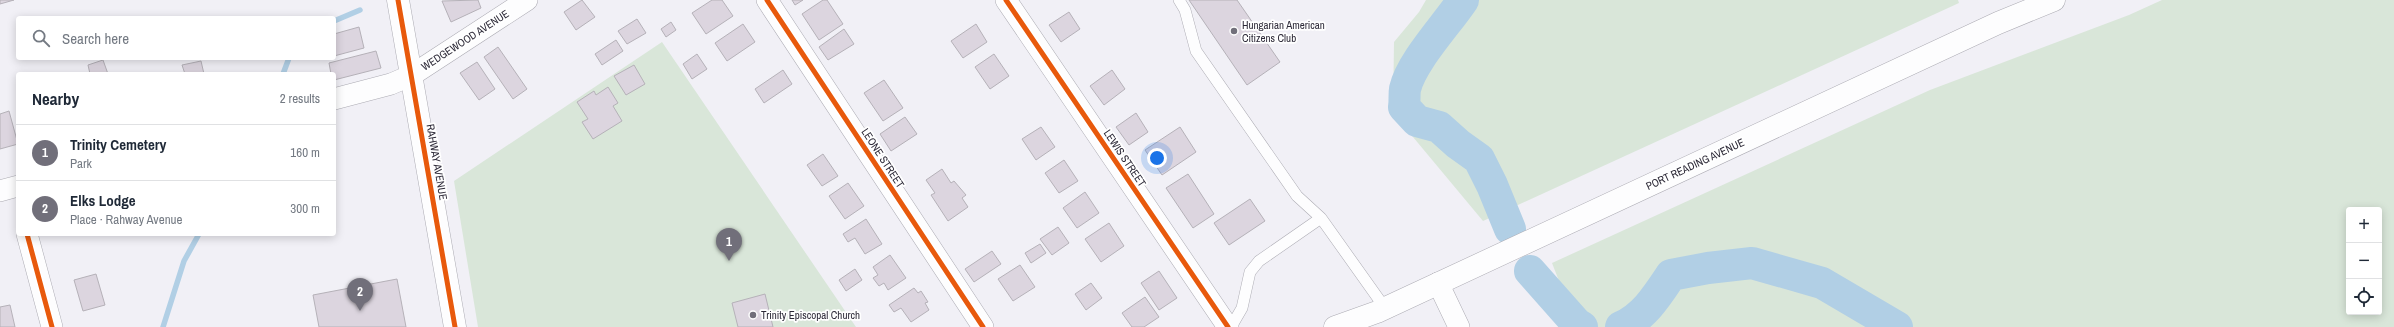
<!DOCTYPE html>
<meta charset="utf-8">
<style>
:root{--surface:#fff;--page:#f2f2f3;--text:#1f2937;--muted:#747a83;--line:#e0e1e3;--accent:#716f7a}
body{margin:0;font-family:"Archivo Narrow",sans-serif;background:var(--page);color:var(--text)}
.controls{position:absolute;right:12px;bottom:12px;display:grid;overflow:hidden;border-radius:4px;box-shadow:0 2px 10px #0003}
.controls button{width:36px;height:36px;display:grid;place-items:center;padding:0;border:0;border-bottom:1px solid var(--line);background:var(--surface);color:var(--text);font:20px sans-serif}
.you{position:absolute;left:1157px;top:158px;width:14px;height:14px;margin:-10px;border:3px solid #fff;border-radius:50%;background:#1a73e8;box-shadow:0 0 0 6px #1a73e833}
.badge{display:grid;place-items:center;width:26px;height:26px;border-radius:50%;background:var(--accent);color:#fff;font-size:13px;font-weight:700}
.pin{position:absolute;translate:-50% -33px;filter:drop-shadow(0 1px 2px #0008)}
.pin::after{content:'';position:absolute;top:21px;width:14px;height:12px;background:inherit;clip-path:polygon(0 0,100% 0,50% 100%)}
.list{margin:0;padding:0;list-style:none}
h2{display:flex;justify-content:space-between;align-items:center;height:52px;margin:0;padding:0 16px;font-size:17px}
h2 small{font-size:13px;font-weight:400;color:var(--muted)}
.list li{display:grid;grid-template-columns:26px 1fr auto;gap:12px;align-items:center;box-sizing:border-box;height:56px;padding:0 16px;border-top:1px solid var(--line)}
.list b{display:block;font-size:15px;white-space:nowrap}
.list p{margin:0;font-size:13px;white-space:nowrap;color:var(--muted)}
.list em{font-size:13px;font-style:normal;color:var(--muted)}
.icon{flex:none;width:22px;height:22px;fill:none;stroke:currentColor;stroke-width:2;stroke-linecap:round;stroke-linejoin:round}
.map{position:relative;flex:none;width:2394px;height:327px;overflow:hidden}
.search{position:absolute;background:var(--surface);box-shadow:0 2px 10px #0003;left:16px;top:16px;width:320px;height:44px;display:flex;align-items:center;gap:10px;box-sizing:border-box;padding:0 14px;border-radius:4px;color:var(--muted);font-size:15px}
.panel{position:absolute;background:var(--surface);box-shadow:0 2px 10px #0003;left:16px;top:72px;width:320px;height:164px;border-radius:4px}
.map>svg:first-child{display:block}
</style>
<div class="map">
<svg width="2394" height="327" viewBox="0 0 2394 327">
<rect width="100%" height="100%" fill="#f1f0f6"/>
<path fill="#d9e6d9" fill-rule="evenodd" d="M1426,0H1958L1959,3L1483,221L1393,113L1394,42L1419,12Z
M2162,0H2394V327H1577L1552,263L1930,90L2129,15ZM2349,210H2379V312H2349Z
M662,42L856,327H478L454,181Z"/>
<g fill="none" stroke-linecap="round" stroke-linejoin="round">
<path stroke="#b1cfe5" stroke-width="5.5" d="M334,21L360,10
M283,74L289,58
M163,327L184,261L199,234"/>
<path stroke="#b1cfe5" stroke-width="32" d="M1463,0C1447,24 1411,62 1405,89C1404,95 1405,101 1404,107L1417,121L1439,127L1458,144L1479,159L1492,185L1510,229
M1530,271L1577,324L1582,327
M1621,327C1644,317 1657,296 1671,275L1708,268L1752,263L1822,283L1897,327"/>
</g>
<path fill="#dcd5df" stroke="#b5b1b8" d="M0,0H14L0,4Z
M478,0L481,8L451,22L442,1Z
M582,0L595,17L576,30L564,12Z
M712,0H722L733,16L706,34L692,13Z
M792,0H803L795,5Z
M823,0H827L843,24L819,40L802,14Z
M1189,0H1237L1280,62L1247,85Z
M1069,12L1080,29L1061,42L1049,25Z
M637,19L646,33L627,44L618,31Z
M671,22L676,30L666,37L661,29Z
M743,24L755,42L727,61L715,43Z
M976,24L987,42L963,58L951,41Z
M359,27L364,48L334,56V34Z
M844,29L854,44L828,60L819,47Z
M616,40L623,51L602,65L595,54Z
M498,47L527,89L513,99L484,57Z
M376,51L381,68L334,80V74H331L329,63Z
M697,54L707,69L692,79L683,64Z
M994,54L1009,76L990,89L975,67Z
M103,60L108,74H90L88,65Z
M201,61L204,74H185L182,65Z
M477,62L495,89L479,100L460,73Z
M634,65L645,84L626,95L614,76Z
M783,70L792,84L764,103L755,89Z
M1112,70L1125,89L1104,105L1090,86Z
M884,80L903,108L883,121L864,93Z
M608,87L618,103L613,106L622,121L593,139L582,122L588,119L577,102L594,91L596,95Z
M9,111L18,144L0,149V114Z
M1136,113L1148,132L1129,145L1116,127Z
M905,117L917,134L891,151L880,134Z
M1041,127L1055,147L1036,160L1022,139Z
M1180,127L1196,152L1162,175L1145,150Z
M823,154L838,176L822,186L807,165Z
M1064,160L1078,181L1059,193L1045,173Z
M942,169L951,183L954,181L966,195L962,198L968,207L948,221L931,195L935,193L926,180Z
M1188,174L1214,214L1193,228L1166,188Z
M848,183L864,206L845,219L829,196Z
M1085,192L1099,213L1077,228L1063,208Z
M1250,199L1265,221L1229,245L1214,223Z
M866,219L882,244L865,254L855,238L848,242L843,234Z
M1109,223L1124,246L1101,262L1085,239Z
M1058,227L1069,243L1052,255L1040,239Z
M1040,244L1046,253L1031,263L1025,253Z
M992,251L1001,264L974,282L965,269Z
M890,255L906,278L888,290L884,283L879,286L873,278L878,275L873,267Z
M1020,265L1035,287L1013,301L998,279Z
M855,269L862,280L846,291L839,280Z
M1159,271L1177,298L1159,310L1141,283Z
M96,274L105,305L83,311L74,280Z
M397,279L406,327H319L313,295Z
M1091,283L1102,298L1086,310L1075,294Z
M914,288L918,293L921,291L928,302L925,303L929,310L911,322L901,308L894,312L889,305Z
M765,294L773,327H738L732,303Z
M1145,297L1159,317L1144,327H1132L1122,313Z
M10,305L15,327H0V307Z"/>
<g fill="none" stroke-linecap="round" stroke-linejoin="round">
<g stroke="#acabb3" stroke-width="12">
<path id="lane" d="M1179,0L1185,10L1196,51L1297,196L1321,218
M1231,327L1242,308L1250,272L1259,261L1321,218L1385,308"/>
</g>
<g stroke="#acabb3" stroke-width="22">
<path id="street" d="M767,0L983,327
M1006,0L1228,327
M334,99L391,84L412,75L527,0
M0,191L18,186
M27,234L52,327
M1438,283L1459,327"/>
</g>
<g stroke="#acabb3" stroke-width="23">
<path id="secondary" d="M398,0L455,327
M1335,327L1377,312L1998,23L2054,0"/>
</g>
<use href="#lane" stroke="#fdfdfe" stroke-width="11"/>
<use href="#street" stroke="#fdfdfe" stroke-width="21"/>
<use href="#secondary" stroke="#fdfdfe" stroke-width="22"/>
<g stroke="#fff" stroke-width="8">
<path id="cycleway" d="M398,0L455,327
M767,0L983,327
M1006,0L1228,327
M27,234L52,327"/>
</g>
<use href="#cycleway" stroke="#e8590c" stroke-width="5"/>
</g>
<g fill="#716f7a" stroke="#fff" stroke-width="1.5">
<circle cx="1234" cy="31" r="4"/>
<circle cx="753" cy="315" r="4"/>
</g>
<g text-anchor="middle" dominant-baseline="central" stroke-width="3.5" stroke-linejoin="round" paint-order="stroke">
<g font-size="11" fill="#2c2937" stroke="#fff" text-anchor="start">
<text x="1242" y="25">Hungarian American<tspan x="1242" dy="13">Citizens Club</tspan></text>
<text x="761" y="315">Trinity Episcopal Church</text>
</g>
<g font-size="11" fill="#2c2937" stroke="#fff">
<text transform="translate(465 40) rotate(-33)">WEDGEWOOD AVENUE</text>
<text transform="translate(883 158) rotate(57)">LEONE STREET</text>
<text transform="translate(1125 158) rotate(56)">LEWIS STREET</text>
<text transform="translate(437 162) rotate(80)">RAHWAY AVENUE</text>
<text transform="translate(1695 164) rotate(-25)">PORT READING AVENUE</text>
</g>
</g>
</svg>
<div class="controls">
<button>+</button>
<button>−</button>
<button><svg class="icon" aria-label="locate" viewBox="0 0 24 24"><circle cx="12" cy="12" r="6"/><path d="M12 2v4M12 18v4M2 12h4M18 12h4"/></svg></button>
</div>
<div class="you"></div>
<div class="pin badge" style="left:729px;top:261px">1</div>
<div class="pin badge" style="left:360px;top:311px">2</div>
<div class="search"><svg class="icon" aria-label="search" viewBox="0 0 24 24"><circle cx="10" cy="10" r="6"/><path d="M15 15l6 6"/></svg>Search here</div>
<section class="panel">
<h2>Nearby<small>2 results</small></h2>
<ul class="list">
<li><span class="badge">1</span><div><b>Trinity Cemetery</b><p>Park</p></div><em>160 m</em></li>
<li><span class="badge">2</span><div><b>Elks Lodge</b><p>Place · Rahway Avenue</p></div><em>300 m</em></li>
</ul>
</section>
</div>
